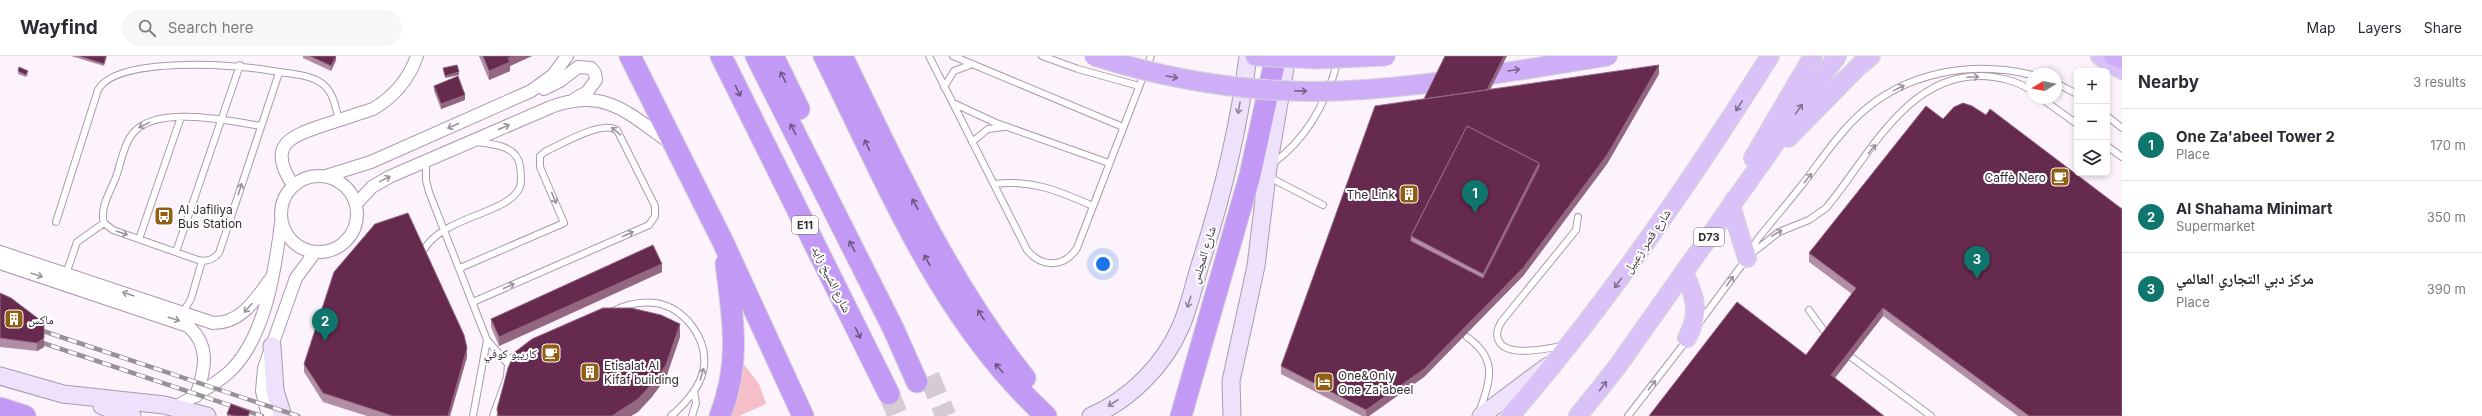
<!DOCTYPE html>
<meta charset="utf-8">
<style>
:root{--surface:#fff;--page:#f7f7f7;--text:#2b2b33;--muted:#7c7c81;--line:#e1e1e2;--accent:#0f766e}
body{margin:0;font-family:Inter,"Noto Naskh Arabic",sans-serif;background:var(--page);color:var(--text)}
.controls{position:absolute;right:12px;top:12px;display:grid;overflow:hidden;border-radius:6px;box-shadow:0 2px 6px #0003}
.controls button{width:36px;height:36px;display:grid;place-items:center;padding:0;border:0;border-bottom:1px solid var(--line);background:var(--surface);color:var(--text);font:20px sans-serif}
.compass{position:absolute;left:2026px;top:12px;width:36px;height:36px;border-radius:50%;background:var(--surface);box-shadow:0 2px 6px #0003;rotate:260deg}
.you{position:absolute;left:1103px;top:208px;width:14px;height:14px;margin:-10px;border:3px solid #fff;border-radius:50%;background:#1a73e8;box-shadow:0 0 0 6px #1a73e833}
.badge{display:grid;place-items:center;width:26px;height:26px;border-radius:50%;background:var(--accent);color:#fff;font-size:13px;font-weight:700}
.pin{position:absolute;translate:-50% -33px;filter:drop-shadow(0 1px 2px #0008)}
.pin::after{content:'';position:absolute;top:21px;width:14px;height:12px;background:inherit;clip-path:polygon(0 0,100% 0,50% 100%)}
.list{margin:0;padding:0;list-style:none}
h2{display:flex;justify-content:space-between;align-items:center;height:52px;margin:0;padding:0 16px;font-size:17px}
h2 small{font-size:13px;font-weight:400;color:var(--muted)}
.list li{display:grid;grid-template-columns:26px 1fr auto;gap:12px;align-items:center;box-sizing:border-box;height:72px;padding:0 16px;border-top:1px solid var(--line)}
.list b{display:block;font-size:15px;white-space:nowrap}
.list p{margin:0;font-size:13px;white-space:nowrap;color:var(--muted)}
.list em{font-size:13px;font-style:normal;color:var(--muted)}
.icon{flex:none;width:22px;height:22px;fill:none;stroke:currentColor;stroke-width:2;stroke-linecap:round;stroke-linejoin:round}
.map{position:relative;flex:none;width:2122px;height:360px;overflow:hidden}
header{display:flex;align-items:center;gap:24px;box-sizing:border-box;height:56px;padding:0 20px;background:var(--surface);border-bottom:1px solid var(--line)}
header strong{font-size:19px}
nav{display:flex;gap:22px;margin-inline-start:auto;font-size:14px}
.search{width:280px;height:36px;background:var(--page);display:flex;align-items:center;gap:10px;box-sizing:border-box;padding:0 14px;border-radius:22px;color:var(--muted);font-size:15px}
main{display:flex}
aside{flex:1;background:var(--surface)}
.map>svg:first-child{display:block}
</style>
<header>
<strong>Wayfind</strong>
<div class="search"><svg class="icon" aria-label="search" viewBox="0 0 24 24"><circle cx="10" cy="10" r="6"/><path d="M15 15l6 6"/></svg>Search here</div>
<nav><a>Map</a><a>Layers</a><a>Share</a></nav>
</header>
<main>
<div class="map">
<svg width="2122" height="360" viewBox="0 0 2122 360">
<rect width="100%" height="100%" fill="#fcf3fc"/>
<path fill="#f6bec8" d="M742,306L759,328L766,348L739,360H730Z"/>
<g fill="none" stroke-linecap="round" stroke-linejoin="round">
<path stroke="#d4cbd4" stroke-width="21" stroke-dasharray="21 10" stroke-linecap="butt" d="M929,320L946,360
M889,338L898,360"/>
<g stroke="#ad99ae" stroke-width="8">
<path id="service" d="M929,0L1027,194C1042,212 1064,212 1077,192L1151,0
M953,0L1123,71
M1042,0L1078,13L1139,30
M2056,27L2077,38
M944,31L954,15L970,9
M2041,42L2077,68
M953,47L996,67L1109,107
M2107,60L2122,72
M261,70C230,65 158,49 134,76C124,87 121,107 116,121C111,134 99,153 104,167L113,174L198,204C207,206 213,204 219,197L279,17
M972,86L988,73L1004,71
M2107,90L2122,101
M426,106V124L429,136L487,284L508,308L507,321L493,360
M1272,108C1308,82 1327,46 1338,4
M1269,121L1323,149
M994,128C1031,123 1059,135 1093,150
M56,166L98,34C116,0 235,8 273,15C289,18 313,18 325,30C334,39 336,53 339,64
M139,183L181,61
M423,195C443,159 508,159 520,131C522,124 521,117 520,110C517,89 492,88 476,86
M176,196L240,9
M1751,198L1779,176L1809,164L1826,152C1869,101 1905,20 1980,20C1997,20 2018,25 2032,35
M460,212L564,167L540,111V100L546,95C562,88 602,64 617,74L655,150V160L649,169L473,246
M66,218L77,186L104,167
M1809,254L1827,279
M183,256L191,243L202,205
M611,256C624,249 640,245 656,247C684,252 707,281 704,310C702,330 686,347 671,360
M1699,267L1747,202L1757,184C1771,166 1787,148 1801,130C1820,106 1837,79 1859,59C1905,16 1972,4 2032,19
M1467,281C1499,304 1490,324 1479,357
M1563,290C1547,292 1505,303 1498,283C1496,277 1498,271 1502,265L1576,174L1578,161
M1851,301L1931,360
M506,304L521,297
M473,360L487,284
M692,360L696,347L694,335
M1628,360L1687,284"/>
</g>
<g stroke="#ad99ae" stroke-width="14">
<path id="minor" d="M544,33L560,25L578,11L591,12L595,17L596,24L587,36L575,43
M281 158a38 38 0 1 1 76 0a38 38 0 1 1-76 0Z
M326,120L371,106L531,35L553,19L567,0
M293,129C267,90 288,81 324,69C340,64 357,58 373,53C395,40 409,23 417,0
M356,148L372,131L389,121L551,51C605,31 628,57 670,87
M0,196L213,267C243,267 256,242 272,221
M0,207L188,270C211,290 205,314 196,340
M174,352C192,341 212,331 228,317C265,284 275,215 281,167
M268,360L262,335L264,312L296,222L315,196"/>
</g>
<g stroke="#ad99ae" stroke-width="19">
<path id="secondary" d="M272,290L275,335L283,360
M0,320L63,338L164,349L207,360
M102,350L132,360
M1091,360C1130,344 1165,308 1181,270C1189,251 1194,229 1200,209C1222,141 1239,71 1248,0
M1232,360L1231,325L1256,210L1268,111L1287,0
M1481,360L1548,310"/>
</g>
<g stroke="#d6d5d6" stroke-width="20">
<path id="primary" d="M2100,0L2122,14
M1788,82L1858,11L1871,0
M1753,102L1813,0
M1734,144L1731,150L1747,202
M1684,217C1696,241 1700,258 1687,282
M1510,360C1607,248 1691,125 1770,0
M1578,360L1617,311L1837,0"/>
</g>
<g stroke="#d6d5d6" stroke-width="21">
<path id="trunk" d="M2114,0L2122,3"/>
</g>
<g stroke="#d6d5d6" stroke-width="23">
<path id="motorway" d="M630,0L723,186L803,360
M721,0L889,338
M756,0L893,272L917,326
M773,0L799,53
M824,0C887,126 940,263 1046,360
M842,0C896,111 948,226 1025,322
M0,352L25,360
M720,360C741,307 733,263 726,208
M1181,360L1250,119L1276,0"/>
</g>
<use href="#service" stroke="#fff" stroke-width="6"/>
<use href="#minor" stroke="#fff" stroke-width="12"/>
<use href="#secondary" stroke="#ede1fc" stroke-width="17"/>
<use href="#primary" stroke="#dac2f9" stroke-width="18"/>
<use href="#trunk" stroke="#ceaef7" stroke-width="19"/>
<use href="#motorway" stroke="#c29af5" stroke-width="21"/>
<g stroke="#999099" stroke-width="4.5">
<path id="rail" d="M34,272L298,360
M34,284L262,360"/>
</g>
<use href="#rail" stroke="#fff" stroke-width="3" stroke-dasharray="9" stroke-linecap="butt"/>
<g stroke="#d6d5d6" stroke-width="21" stroke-linecap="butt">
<path id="trunk-bridge" d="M1094,0C1173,25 1256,38 1338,35C1429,31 1519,14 1608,0
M1255,0L1317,3L1386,0"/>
</g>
<use href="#trunk-bridge" stroke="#ceaef7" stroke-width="19"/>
</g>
<path fill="#b18ea5" d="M71,0H107L104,10Z
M303,0H336V4L331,15L303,2Z
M479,0H532L510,10V15L489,24Z
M18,15L28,18L26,21L18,18Z
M1659,18L1607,108L1523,220L1424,321L1369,360H1362L1281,318V310L1424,43L1491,33Z
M434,30L465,44L441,53L434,35Z
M1809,197L2122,360H2018L1883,260L1835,322L1806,299L1852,238L1809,206Z
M662,216L499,290L491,271V263Z
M0,237L44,291L37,295L0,291Z
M467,301L450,360H367L323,346L304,316V308Z
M250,357L249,360H227V358Z"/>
<path fill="#936682" d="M336,0V4L331,15V10Z
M513,0H532L510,10V15L489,24V15L508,2Z
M1504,0H1507L1486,42V36Z
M1659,9V18L1607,108L1523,220L1424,321L1369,360H1366V354L1523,212Z
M459,16V19L445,22V20Z
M465,39V44L441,53V48Z
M1539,107V120L1483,231V218Z
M662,208V216L499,290V281Z
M1883,252V260L1831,327V319Z
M44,267V291L37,295V287Z
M680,268V281L666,322L652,341L638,356L631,360H612Z
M467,292V301L450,360H448Z"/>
<path fill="#662a4e" stroke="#936682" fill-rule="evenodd" d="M79,0H106L104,8Z
M310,0H336L331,10Z
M483,0H513L508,2L510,6L489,15Z
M1445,0H1504L1487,34L1424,43Z
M457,9L459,16L445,20L443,12Z
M1659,9L1607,99L1523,212L1424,313L1366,354L1281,310L1375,50ZM1467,70L1539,107V111L1483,222L1411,185V180Z
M19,11L28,15L26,19L18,15Z
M458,20L465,39L441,48L434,30Z
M1963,47L1972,50L1986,59L1990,53L2122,153V360H2029L1883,252L1831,319L1884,360H1649L1737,246L1806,299L1856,232L1809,197L1926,50L1943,63L1954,51Z
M1467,70L1539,107L1483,218L1411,180Z
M408,157L464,279L467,292L448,360H393L323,337L304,308L334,216L375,168Z
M653,189L662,208L499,281L491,263Z
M0,237L11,242L44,267V282L37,287L0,282Z
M603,252H631L661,259L680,268L666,309L652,328L638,343L612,360H498L497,353L508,312L515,296L532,283Z
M231,348L250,355L248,360H235L227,358Z"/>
<defs><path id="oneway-shaft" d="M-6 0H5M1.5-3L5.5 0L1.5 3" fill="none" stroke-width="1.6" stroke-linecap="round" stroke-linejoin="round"/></defs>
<g stroke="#79668c">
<use href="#oneway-shaft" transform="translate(1514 14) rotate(-9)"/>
<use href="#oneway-shaft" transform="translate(1172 21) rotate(12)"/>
<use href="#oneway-shaft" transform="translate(1301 35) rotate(1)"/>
</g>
<g stroke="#6c5781">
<use href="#oneway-shaft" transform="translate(783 21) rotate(-116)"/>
<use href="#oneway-shaft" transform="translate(738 35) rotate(64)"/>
<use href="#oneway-shaft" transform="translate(793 73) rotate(-117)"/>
<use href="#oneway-shaft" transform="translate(867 89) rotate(-115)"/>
<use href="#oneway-shaft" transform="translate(915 148) rotate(-119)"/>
<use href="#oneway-shaft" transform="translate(852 190) rotate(-117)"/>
<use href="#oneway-shaft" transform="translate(927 204) rotate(-119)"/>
<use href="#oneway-shaft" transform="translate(981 259) rotate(-123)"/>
<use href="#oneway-shaft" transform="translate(858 277) rotate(64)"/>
<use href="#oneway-shaft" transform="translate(999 312) rotate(-130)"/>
</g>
<g stroke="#99959a">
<use href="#oneway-shaft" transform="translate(1973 21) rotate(-3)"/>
<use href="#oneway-shaft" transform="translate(1899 32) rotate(-26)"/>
<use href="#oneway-shaft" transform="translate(144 69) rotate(154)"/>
<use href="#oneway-shaft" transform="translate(453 70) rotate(156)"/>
<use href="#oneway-shaft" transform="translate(504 71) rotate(-24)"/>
<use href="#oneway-shaft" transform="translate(616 75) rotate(-140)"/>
<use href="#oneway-shaft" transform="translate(1872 93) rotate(-52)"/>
<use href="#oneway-shaft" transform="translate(1808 122) rotate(-52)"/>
<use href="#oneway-shaft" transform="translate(385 123) rotate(-26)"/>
<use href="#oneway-shaft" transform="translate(240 133) rotate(-72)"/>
<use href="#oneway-shaft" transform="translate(554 142) rotate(67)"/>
<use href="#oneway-shaft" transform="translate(122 177) rotate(19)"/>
<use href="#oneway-shaft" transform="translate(1777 177) rotate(-30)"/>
<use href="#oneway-shaft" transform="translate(628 178) rotate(-24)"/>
<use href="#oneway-shaft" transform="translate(37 219) rotate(18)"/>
<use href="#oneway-shaft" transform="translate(1730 225) rotate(-54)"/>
<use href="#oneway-shaft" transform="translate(509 230) rotate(-24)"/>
<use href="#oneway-shaft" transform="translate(128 238) rotate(-162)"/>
<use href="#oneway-shaft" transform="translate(248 252) rotate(132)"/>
<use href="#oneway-shaft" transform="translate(174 263) rotate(18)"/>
<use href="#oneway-shaft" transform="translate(702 318) rotate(-73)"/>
<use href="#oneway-shaft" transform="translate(1652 329) rotate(-52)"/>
</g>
<g stroke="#7e6f8d">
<use href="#oneway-shaft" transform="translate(1739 50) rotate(122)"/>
<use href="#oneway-shaft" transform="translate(1799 53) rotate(-55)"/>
<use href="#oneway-shaft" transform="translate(1618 227) rotate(126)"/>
<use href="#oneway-shaft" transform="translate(1603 330) rotate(-52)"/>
</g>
<g stroke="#908698">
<use href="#oneway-shaft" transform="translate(1239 52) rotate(100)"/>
<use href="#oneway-shaft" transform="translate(1189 246) rotate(107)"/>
<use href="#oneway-shaft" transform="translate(1113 347) rotate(147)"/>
</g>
<defs>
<g id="cafe-square" transform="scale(1)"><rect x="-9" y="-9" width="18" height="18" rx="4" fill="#925e11" stroke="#fff"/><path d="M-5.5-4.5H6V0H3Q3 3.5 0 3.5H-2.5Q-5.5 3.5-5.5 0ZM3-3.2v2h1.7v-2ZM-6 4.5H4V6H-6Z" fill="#fff"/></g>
<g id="building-square" transform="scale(1)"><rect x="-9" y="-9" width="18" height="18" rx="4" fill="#925e11" stroke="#fff"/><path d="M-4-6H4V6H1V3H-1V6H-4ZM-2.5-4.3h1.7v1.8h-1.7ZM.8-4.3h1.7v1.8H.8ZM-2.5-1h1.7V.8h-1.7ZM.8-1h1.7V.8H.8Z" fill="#fff"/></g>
<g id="bus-square" transform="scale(1)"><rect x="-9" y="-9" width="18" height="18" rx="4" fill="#925e11" stroke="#fff"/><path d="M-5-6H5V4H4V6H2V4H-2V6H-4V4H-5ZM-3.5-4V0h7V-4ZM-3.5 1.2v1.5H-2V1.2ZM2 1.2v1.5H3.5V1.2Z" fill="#fff"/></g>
<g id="hotel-square" transform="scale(1)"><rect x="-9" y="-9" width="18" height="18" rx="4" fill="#925e11" stroke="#fff"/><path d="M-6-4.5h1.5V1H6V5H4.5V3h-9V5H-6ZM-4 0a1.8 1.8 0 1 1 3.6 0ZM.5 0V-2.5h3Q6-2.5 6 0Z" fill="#fff"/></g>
</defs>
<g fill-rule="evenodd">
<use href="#cafe-square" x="2060" y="121"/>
<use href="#building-square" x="1409" y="138"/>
<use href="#bus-square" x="164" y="160"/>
<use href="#building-square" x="14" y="263"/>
<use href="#cafe-square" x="551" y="297"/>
<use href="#building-square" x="590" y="316"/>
<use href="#hotel-square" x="1324" y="326"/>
</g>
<g text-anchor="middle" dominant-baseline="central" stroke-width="4" stroke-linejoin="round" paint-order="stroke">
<g fill="#fff" stroke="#706b71" stroke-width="1">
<rect x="792" y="160" width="26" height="18" rx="3"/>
<rect x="1694" y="172" width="30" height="18" rx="3"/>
</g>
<g font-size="11" font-weight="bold" fill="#332b34">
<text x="805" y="169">E11</text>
<text x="1709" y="181">D73</text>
</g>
<g font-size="12" fill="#332b34" stroke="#fff" text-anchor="start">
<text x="2046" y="121" text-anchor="end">Caffè Nero</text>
<text x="1395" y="138" text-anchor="end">The Link</text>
<text x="178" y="153">Al Jafiliya<tspan x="178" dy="14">Bus Station</tspan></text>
<text x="28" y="263">ماكس</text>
<text x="537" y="297" text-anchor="end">كاريبو كوفي</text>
<text x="604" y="309">Etisalat Al<tspan x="604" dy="14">Kifaf building</tspan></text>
<text x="1338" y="319">One&amp;Only<tspan x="1338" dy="14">One Za'abeel</tspan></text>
</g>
<g font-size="12" fill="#332b34" stroke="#fff">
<text transform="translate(1647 185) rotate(-56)">شارع قصر زعبيل</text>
<text transform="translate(1203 199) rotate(-73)">شارع المجلس</text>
<text transform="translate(832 223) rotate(64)">شارع الشيخ زايد</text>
</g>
</g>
</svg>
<div class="controls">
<button>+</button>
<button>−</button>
<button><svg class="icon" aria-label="layers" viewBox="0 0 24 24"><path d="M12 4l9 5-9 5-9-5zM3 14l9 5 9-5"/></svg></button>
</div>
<svg class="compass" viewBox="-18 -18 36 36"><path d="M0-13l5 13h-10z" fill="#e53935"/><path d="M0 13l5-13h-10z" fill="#7c7c81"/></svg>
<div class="you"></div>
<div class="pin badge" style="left:1475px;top:157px">1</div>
<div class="pin badge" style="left:325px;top:285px">2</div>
<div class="pin badge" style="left:1977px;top:223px">3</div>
</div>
<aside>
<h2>Nearby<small>3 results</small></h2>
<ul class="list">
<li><span class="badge">1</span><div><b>One Za'abeel Tower 2</b><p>Place</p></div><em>170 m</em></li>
<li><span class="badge">2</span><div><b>Al Shahama Minimart</b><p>Supermarket</p></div><em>350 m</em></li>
<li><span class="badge">3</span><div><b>مركز دبي التجاري العالمي</b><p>Place</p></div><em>390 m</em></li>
</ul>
</aside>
</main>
